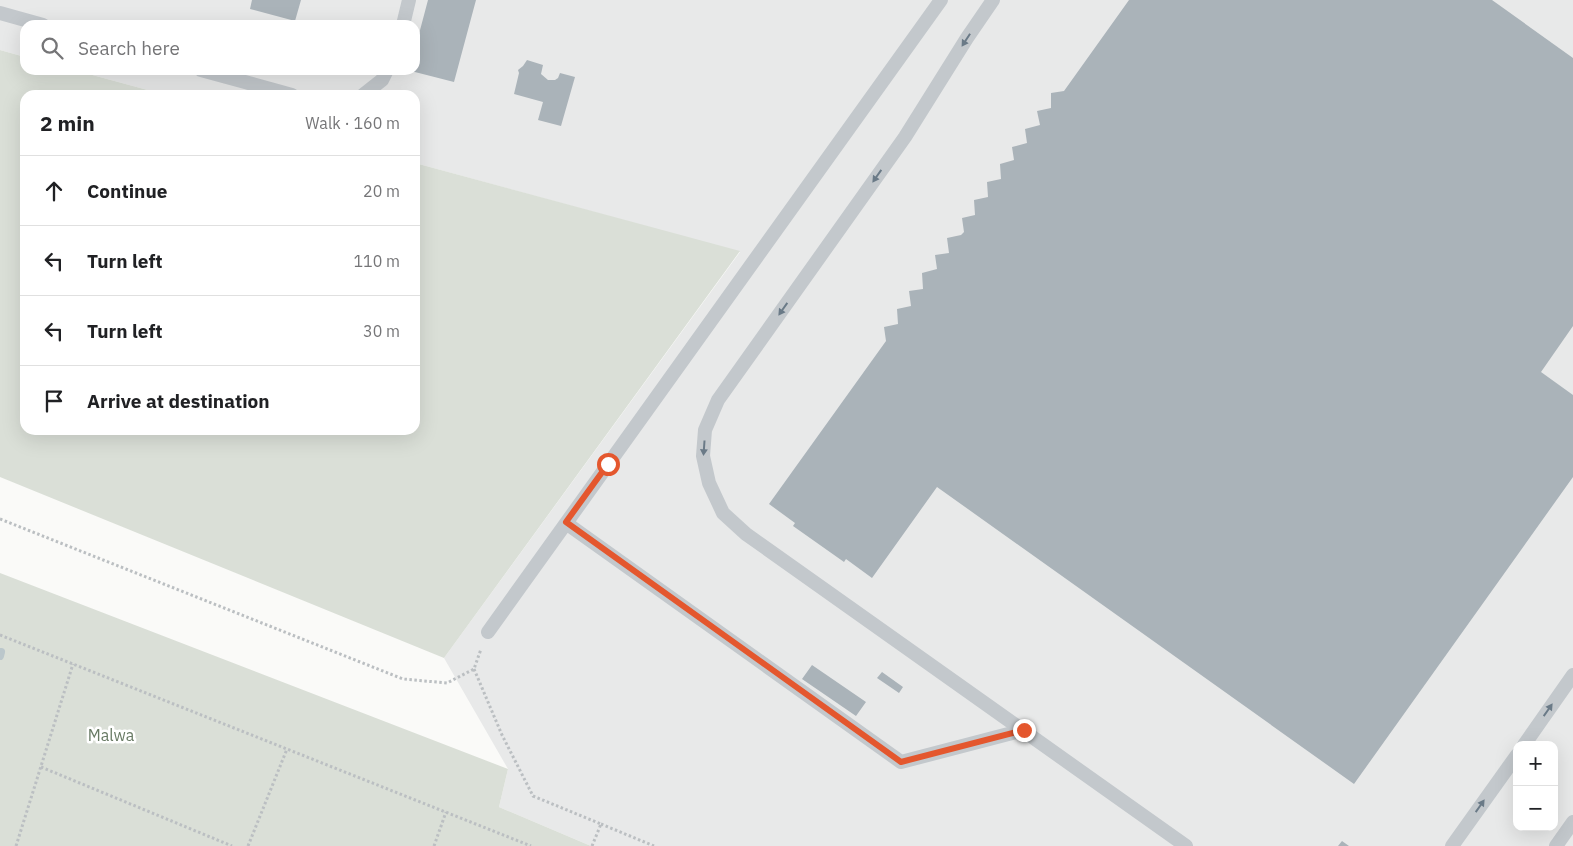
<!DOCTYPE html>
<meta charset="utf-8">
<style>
:root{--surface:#fff;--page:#f2f2f2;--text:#202124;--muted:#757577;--line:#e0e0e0}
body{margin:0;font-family:"IBM Plex Sans",sans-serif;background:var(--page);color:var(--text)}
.controls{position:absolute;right:15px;bottom:15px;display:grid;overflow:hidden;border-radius:10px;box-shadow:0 5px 20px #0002}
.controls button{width:45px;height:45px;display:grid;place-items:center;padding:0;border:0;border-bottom:1px solid var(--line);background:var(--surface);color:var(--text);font:25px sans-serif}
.stop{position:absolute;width:15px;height:15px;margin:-11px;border:4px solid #e4572e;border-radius:50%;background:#fff}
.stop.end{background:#e4572e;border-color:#fff;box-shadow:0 1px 5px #0008}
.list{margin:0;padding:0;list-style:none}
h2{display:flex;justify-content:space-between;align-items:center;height:65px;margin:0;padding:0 20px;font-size:21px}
h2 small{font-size:16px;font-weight:400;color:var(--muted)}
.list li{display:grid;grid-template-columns:32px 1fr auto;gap:15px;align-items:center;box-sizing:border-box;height:70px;padding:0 20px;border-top:1px solid var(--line)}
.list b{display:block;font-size:19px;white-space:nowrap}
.list em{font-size:16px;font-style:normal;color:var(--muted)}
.icon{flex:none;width:28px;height:28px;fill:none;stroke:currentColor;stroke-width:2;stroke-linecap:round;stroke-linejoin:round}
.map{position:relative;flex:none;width:1573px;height:846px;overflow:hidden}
.search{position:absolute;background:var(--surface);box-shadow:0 5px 20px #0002;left:20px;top:20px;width:400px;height:55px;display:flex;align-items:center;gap:12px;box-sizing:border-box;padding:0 18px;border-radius:15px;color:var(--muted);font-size:19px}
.panel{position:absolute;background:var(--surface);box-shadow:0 5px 20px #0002;left:20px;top:90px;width:400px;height:345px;border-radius:15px}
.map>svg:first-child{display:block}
</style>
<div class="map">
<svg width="1573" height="846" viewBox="0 0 1573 846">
<rect width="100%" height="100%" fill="#fafaf8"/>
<path fill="#e8e9e9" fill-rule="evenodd" d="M0,0H1573V846H591L499,807L508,769L444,658L740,252L415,163V95H166L74,70H415V25H25V57L0,50ZM1517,745H1554V827H1517Z"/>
<path fill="#dadfd7" d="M0,50L25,57V70H74L166,95H25V430H415V163L740,251L444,658L0,477Z
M0,573L508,769L499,807L591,846H0Z"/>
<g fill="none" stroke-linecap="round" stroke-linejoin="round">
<path stroke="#bbc7cb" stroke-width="8" d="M0,656L1,652"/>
</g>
<path fill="#aab3b9" d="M252,0H301L295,21L250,9Z
M428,0H476L454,82L411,71L415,70V49Z
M1129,0H1492L1573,58V326L1541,372L1573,395V477L1354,784L937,487L872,578L846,559L844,562L793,526L795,523L769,504L886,341L884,327L898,324L897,309L911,306L909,291L923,289L922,273L937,269L935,255L949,253L947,238L961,235L964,232L962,218L975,215L974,200L988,197L987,182L1001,179L1000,164L1014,160L1012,147L1027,143L1025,129L1040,125L1037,111L1051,108V93L1064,91Z
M527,60L543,65L541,74L548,80H555L558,78L560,73L575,77L561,126L538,120L543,102L514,94L519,73L518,70L523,66Z
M812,665L866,702L856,716L802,679Z
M882,672L903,687L899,693L877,678Z
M1342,841L1349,846H1338Z"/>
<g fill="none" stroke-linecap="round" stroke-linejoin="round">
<path stroke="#bbbfc2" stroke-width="3" stroke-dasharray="2.5 2.5" stroke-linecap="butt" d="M0,519L403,679L447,683L474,669L481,649
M0,635L531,846
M474,669L502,735L533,796L601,824L592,846
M41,767L232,846
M601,824L654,846
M16,846L73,664
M248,846L287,749
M434,846L446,812"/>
<path stroke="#c3c8cc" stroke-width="14" d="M993,0L967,38L905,137L718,400L705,430L703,456L709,483L723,513L746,534L1186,846
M0,13L43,25
M403,25L409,0
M201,70L292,95
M363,95L382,80L387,70
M566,523L901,762L1024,730
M488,632L941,0
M1524,745L1573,675
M1452,846L1517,755
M1556,846L1573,822"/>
</g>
<defs><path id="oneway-solid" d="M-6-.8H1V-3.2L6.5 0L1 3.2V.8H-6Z" transform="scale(1.25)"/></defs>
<g fill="#6a7a87">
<use href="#oneway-solid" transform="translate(966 40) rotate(123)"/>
<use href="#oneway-solid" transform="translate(877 176) rotate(125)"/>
<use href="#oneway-solid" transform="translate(783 309) rotate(125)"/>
<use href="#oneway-solid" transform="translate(704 448) rotate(94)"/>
<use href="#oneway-solid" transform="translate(1548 710) rotate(-55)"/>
<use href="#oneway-solid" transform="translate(1480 806) rotate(-55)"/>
</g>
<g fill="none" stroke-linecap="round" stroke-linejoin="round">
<path stroke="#e4572e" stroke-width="6" d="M608,464L566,522L901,762L1024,730"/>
</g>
<g text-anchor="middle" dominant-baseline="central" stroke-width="5" stroke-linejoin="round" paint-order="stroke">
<g font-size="16" fill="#687a64" stroke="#fff">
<text x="111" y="735">Malwa</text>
</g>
</g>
</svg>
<div class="controls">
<button>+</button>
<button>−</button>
</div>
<div class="stop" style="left:608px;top:464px"></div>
<div class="stop end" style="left:1024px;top:730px"></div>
<div class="search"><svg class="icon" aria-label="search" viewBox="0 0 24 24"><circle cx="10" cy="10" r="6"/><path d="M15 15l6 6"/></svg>Search here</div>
<section class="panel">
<h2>2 min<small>Walk · 160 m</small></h2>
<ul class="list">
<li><svg class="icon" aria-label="ahead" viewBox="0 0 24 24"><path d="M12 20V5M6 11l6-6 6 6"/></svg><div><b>Continue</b></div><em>20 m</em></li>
<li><svg class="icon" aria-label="left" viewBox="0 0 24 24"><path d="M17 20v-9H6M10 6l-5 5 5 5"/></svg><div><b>Turn left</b></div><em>110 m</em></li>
<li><svg class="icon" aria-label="left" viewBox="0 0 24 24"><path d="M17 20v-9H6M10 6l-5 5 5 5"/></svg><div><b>Turn left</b></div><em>30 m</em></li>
<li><svg class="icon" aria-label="arrive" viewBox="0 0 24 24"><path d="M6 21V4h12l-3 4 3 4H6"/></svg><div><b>Arrive at destination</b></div></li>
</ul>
</section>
</div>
